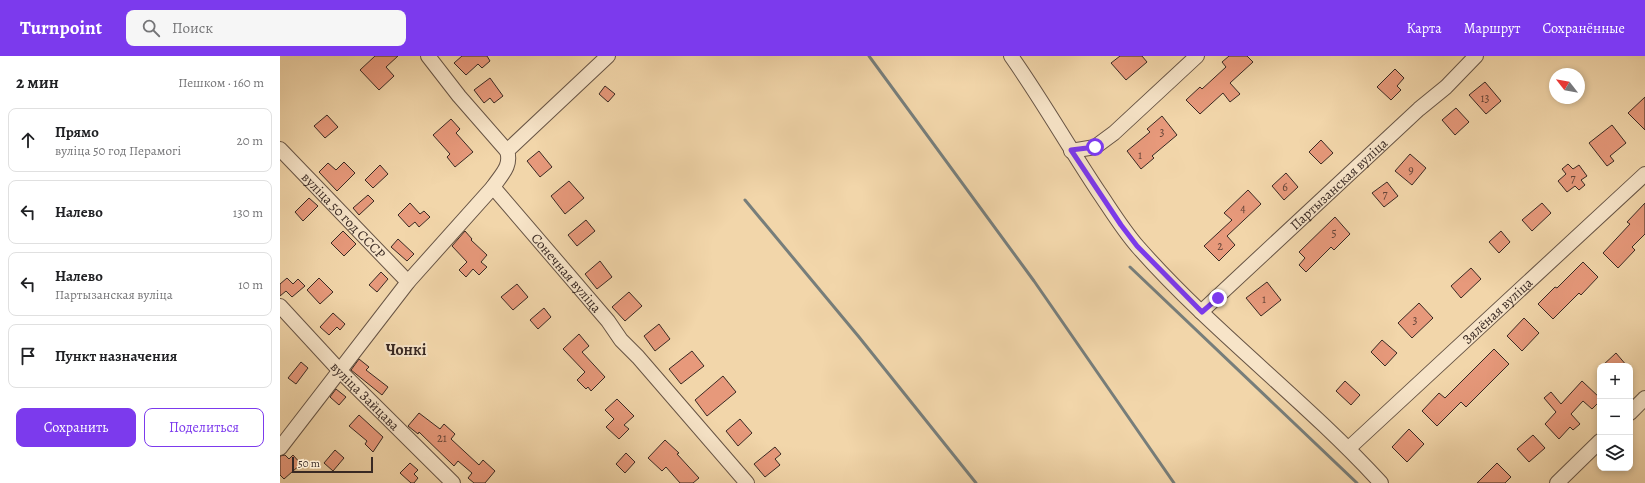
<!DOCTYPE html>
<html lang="ru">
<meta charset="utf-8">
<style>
:root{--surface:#fff;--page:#f6f6f6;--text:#202124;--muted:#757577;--line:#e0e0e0;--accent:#7c3aed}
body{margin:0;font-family:Alegreya,serif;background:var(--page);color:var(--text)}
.controls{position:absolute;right:12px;bottom:12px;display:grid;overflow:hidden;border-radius:8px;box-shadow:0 2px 6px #0003}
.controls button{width:36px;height:36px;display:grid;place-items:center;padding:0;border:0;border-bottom:1px solid var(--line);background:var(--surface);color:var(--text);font:20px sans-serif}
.compass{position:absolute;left:1269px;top:12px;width:36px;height:36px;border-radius:50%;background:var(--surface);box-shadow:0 2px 6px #0003;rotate:301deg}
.scale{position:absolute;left:12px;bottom:10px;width:81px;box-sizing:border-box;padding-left:4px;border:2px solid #392923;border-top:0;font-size:11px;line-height:14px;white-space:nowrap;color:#392923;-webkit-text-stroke:3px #f7e4c8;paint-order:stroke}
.stop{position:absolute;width:12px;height:12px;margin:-9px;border:3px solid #7c3aed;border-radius:50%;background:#fff}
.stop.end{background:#7c3aed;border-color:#fff;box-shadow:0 1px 4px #0008}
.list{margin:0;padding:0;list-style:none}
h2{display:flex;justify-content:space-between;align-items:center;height:52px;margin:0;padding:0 16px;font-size:17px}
h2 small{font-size:13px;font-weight:400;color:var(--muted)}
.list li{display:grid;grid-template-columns:26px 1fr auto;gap:12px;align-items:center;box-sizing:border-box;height:64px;margin:0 8px 8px;padding:0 8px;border:1px solid var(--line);border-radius:8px}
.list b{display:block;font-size:15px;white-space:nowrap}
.list p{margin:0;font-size:13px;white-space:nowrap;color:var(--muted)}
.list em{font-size:13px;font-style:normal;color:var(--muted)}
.actions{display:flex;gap:8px;padding:12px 16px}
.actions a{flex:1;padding:9px 0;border:1px solid var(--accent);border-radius:8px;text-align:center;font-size:14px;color:var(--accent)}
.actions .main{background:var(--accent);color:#fff}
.icon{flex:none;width:22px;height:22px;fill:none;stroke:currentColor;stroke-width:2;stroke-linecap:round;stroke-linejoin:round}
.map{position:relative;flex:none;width:1365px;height:427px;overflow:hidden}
header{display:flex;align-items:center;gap:24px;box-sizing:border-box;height:56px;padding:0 20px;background:var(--accent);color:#fff}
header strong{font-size:19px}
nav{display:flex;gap:22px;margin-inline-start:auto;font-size:14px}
.search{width:280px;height:36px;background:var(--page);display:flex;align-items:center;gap:10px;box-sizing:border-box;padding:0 14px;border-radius:8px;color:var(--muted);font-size:15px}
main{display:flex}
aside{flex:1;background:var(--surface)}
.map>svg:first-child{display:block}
</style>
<header>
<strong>Turnpoint</strong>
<div class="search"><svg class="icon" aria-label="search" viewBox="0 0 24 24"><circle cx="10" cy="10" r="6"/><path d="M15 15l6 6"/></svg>Поиск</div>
<nav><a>Карта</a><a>Маршрут</a><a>Сохранённые</a></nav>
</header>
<main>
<aside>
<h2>2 мин<small>Пешком · 160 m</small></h2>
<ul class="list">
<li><svg class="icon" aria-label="ahead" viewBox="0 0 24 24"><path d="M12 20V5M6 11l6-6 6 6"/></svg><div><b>Прямо</b><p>вуліца 50 год Перамогі</p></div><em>20 m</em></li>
<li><svg class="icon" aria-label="left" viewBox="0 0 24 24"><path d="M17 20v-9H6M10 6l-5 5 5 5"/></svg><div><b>Налево</b></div><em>130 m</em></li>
<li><svg class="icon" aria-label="left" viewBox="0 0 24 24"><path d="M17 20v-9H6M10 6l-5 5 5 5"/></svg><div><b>Налево</b><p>Партызанская вуліца</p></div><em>10 m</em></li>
<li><svg class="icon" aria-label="arrive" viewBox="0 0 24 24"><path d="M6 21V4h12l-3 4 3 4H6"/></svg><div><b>Пункт назначения</b></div></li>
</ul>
<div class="actions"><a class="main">Сохранить</a><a>Поделиться</a></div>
</aside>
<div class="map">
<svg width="1365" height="427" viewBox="0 0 1365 427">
<rect width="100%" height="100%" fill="#f2d6aa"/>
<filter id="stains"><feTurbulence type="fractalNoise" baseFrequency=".005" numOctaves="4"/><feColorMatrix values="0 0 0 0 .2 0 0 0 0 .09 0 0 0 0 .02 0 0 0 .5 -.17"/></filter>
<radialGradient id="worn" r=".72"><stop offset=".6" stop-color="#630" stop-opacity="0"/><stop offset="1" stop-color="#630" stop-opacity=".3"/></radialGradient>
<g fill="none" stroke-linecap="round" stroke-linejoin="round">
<path stroke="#777e7b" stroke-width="3" d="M589,0L754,225L894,427
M465,144L579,281L696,427
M850,211L1077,427"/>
</g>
<path fill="#e7997b" stroke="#392923" d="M95,0H118L106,11L114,20L99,34L80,14Z
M182,0H207L210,5L202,12L198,8L186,19L174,7Z
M840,0H862L867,6L846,24L831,7Z
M949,0H967L973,6L950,27L960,38L950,46L943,37L920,58L906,44L920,31L922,33L946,11L942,6Z
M1115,13L1124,22L1117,30L1121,34L1111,44L1097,31Z
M210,22L223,40L214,47L210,42L204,47L194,34Z
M1205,26L1221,45L1206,58L1189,39Z
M325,30L335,38L328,46L319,38Z
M1365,41V74L1348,57Z
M1176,52L1189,66L1175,79L1162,64Z
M47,59L58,71L45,82L34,70Z
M882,60L897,79L872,100L874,102L861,113L847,95L870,76L867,73Z
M171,63L180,73L176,77L193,96L175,111L167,101L170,98L153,79Z
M1332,69L1346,87L1330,100L1334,105L1327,110L1309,87Z
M1041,84L1053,97L1041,108L1029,96Z
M259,95L272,111L260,121L247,105Z
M1130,98L1146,112L1132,129L1115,115Z
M64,106L75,117L57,135L39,116L48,107L56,114Z
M1288,108L1293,113L1299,109L1307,120L1301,124L1305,129L1299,134L1295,130L1287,136L1278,125L1286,118L1282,113Z
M100,109L108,118L93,132L85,124Z
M1006,117L1018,131L1004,144L992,130Z
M289,125L304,142L285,158L271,140Z
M1107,126L1118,140L1104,151L1092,137Z
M968,134L981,148L947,180L955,189L939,205L924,190L952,164L944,157Z
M88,139L94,145L79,159L73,152Z
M29,142L38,150L23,165L15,156Z
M130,147L140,158L144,155L150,161L139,171L135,166L129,171L118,159Z
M1262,147L1271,157L1252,175L1242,164Z
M1365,147V178L1352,191L1355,194L1338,212L1323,197L1350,168L1347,166Z
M1055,161L1070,178L1054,194L1051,191L1026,216L1019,209L1025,202L1019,196Z
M306,164L315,175L297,190L288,179Z
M63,175L76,188L64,200L51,187Z
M185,175L192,183L191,184L207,199L201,206L207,211L199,219L193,213L186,221L179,214L187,206L172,190Z
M1221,175L1230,186L1219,197L1209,186Z
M118,183L134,198L127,205L111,191Z
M320,205L332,221L317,233L305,218Z
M1303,206L1318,221L1301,239L1299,237L1273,263L1258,248L1275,231L1277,232Z
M1191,212L1201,223L1181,242L1171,230Z
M101,216L108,223L97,236L89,229Z
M7,222L13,228L18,223L25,230L12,241L6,235L0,240V228Z
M39,222L53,236L40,248L27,234Z
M987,226L1001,244L981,260L966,242Z
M237,228L248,241L233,254L221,241Z
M349,236L362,250L345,265L332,251Z
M1139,247L1153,262L1132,282L1118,267Z
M264,252L271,261L258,273L250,264Z
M53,257L65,268L60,274L57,271L49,279L40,271Z
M1244,262L1259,277L1242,295L1227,280Z
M379,268L390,283L375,295L364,280Z
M299,278L309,290L302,296L325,321L311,335L308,331L306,333L297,324L305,316L283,293Z
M1102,284L1117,297L1105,310L1091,296Z
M1214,293L1229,308L1186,351L1181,346L1157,370L1142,355L1159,337L1165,342Z
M412,295L424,310L401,328L389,313Z
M1336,297L1347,310H1322Z
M79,303L89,311L86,314L108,331L102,339L71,314Z
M21,306L28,312L16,328L8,322Z
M443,320L456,336L427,360L415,344Z
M1065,325L1080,339L1071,349L1056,335Z
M1302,325L1320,342V345L1312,353L1303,345L1291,358L1300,368L1293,374L1290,371L1279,383L1265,368L1276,356L1264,342L1271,336L1281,348Z
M56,333L66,341L59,349L50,341Z
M337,343L354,360L344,369L349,373L339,383L326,371L334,363L325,354Z
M139,357L160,373L164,368L175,378L171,383L199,409L203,404L215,415L205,427H194L188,422L192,417L178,405L174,410L139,376L138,378L128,370Z
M79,359L103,381L93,396L85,388L87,385L69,370Z
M460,363L472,377L458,390L446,375Z
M1129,373L1144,388L1127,406L1112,391Z
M1253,379L1265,392L1249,406L1237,393Z
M385,384L399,397L397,398L419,422L413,427H400L386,411L382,415L368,402Z
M495,391L501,398L495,403L500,409L485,421L474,408Z
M55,394L64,402L53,415L44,407Z
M346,397L355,406L345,417L336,408Z
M5,399L9,403L13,399L21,408L4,423L0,419V400Z
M130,407L138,414L134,418L138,422L134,427H131L120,417Z
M1217,407L1231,421L1225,427H1197Z"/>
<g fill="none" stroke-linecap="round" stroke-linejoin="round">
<g stroke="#675445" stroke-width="16">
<g id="minor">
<path id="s1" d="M148,0L179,40L227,95C232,110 221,119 213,131L328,265L341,284L358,301L467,427"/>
<path d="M731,0C762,44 788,90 818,135C831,154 843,174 858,191C933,276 1025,344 1101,427"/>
<path id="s2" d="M0,93L128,226"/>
<path d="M227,95L328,0"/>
<path d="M791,95L815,91L834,77L917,0"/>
<path id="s3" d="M0,250L60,315L173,427"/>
<path id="s4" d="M921,256L1139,53L1166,31L1196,0"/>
<path d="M1350,357L1365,342"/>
<path d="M0,392L128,226L213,131"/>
<path id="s5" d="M1069,392L1365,118"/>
<path d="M1277,427L1320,385"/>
</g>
</g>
<use href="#minor" stroke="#f7e4c8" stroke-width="14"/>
</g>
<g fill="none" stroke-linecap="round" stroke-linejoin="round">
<path stroke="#7c3aed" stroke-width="5" d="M815,91L791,94L841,169L857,190L922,256L938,242"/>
</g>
<g text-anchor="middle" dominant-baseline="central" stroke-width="4" stroke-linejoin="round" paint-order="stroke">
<g font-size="12" fill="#644539">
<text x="1205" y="42">13</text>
<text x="882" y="76">3</text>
<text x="860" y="99">1</text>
<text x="1131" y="114">9</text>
<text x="1293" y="122">7</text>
<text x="1005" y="131">6</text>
<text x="1105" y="138">7</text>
<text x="963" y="152">4</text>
<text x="1054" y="177">5</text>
<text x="940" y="190">2</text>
<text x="984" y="243">1</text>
<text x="1135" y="264">3</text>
<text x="162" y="382">21</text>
</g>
<g font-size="14" fill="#392923" stroke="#f7e4c8">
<text stroke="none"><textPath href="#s4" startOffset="188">Партызанская вуліца</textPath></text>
<text stroke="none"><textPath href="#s2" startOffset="92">вуліца 50 год СССР</textPath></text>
<text stroke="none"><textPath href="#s1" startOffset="277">Сонечная вуліца</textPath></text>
<text stroke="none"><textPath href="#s5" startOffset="202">Зялёная вуліца</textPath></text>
<text stroke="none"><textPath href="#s3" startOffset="124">вуліца Зайцава</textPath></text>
</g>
<g font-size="16" font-weight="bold" fill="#392923" stroke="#f7e4c8">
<text x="126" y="294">Чонкі</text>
</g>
</g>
<rect width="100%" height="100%" filter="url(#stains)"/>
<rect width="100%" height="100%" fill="url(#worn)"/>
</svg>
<div class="controls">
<button>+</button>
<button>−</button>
<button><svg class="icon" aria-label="layers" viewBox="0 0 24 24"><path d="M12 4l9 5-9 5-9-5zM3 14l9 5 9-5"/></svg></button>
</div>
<svg class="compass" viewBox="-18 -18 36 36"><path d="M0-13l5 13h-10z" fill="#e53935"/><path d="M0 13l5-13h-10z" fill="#757577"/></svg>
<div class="scale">50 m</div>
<div class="stop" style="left:815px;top:91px"></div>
<div class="stop end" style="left:938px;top:242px"></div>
</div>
</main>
